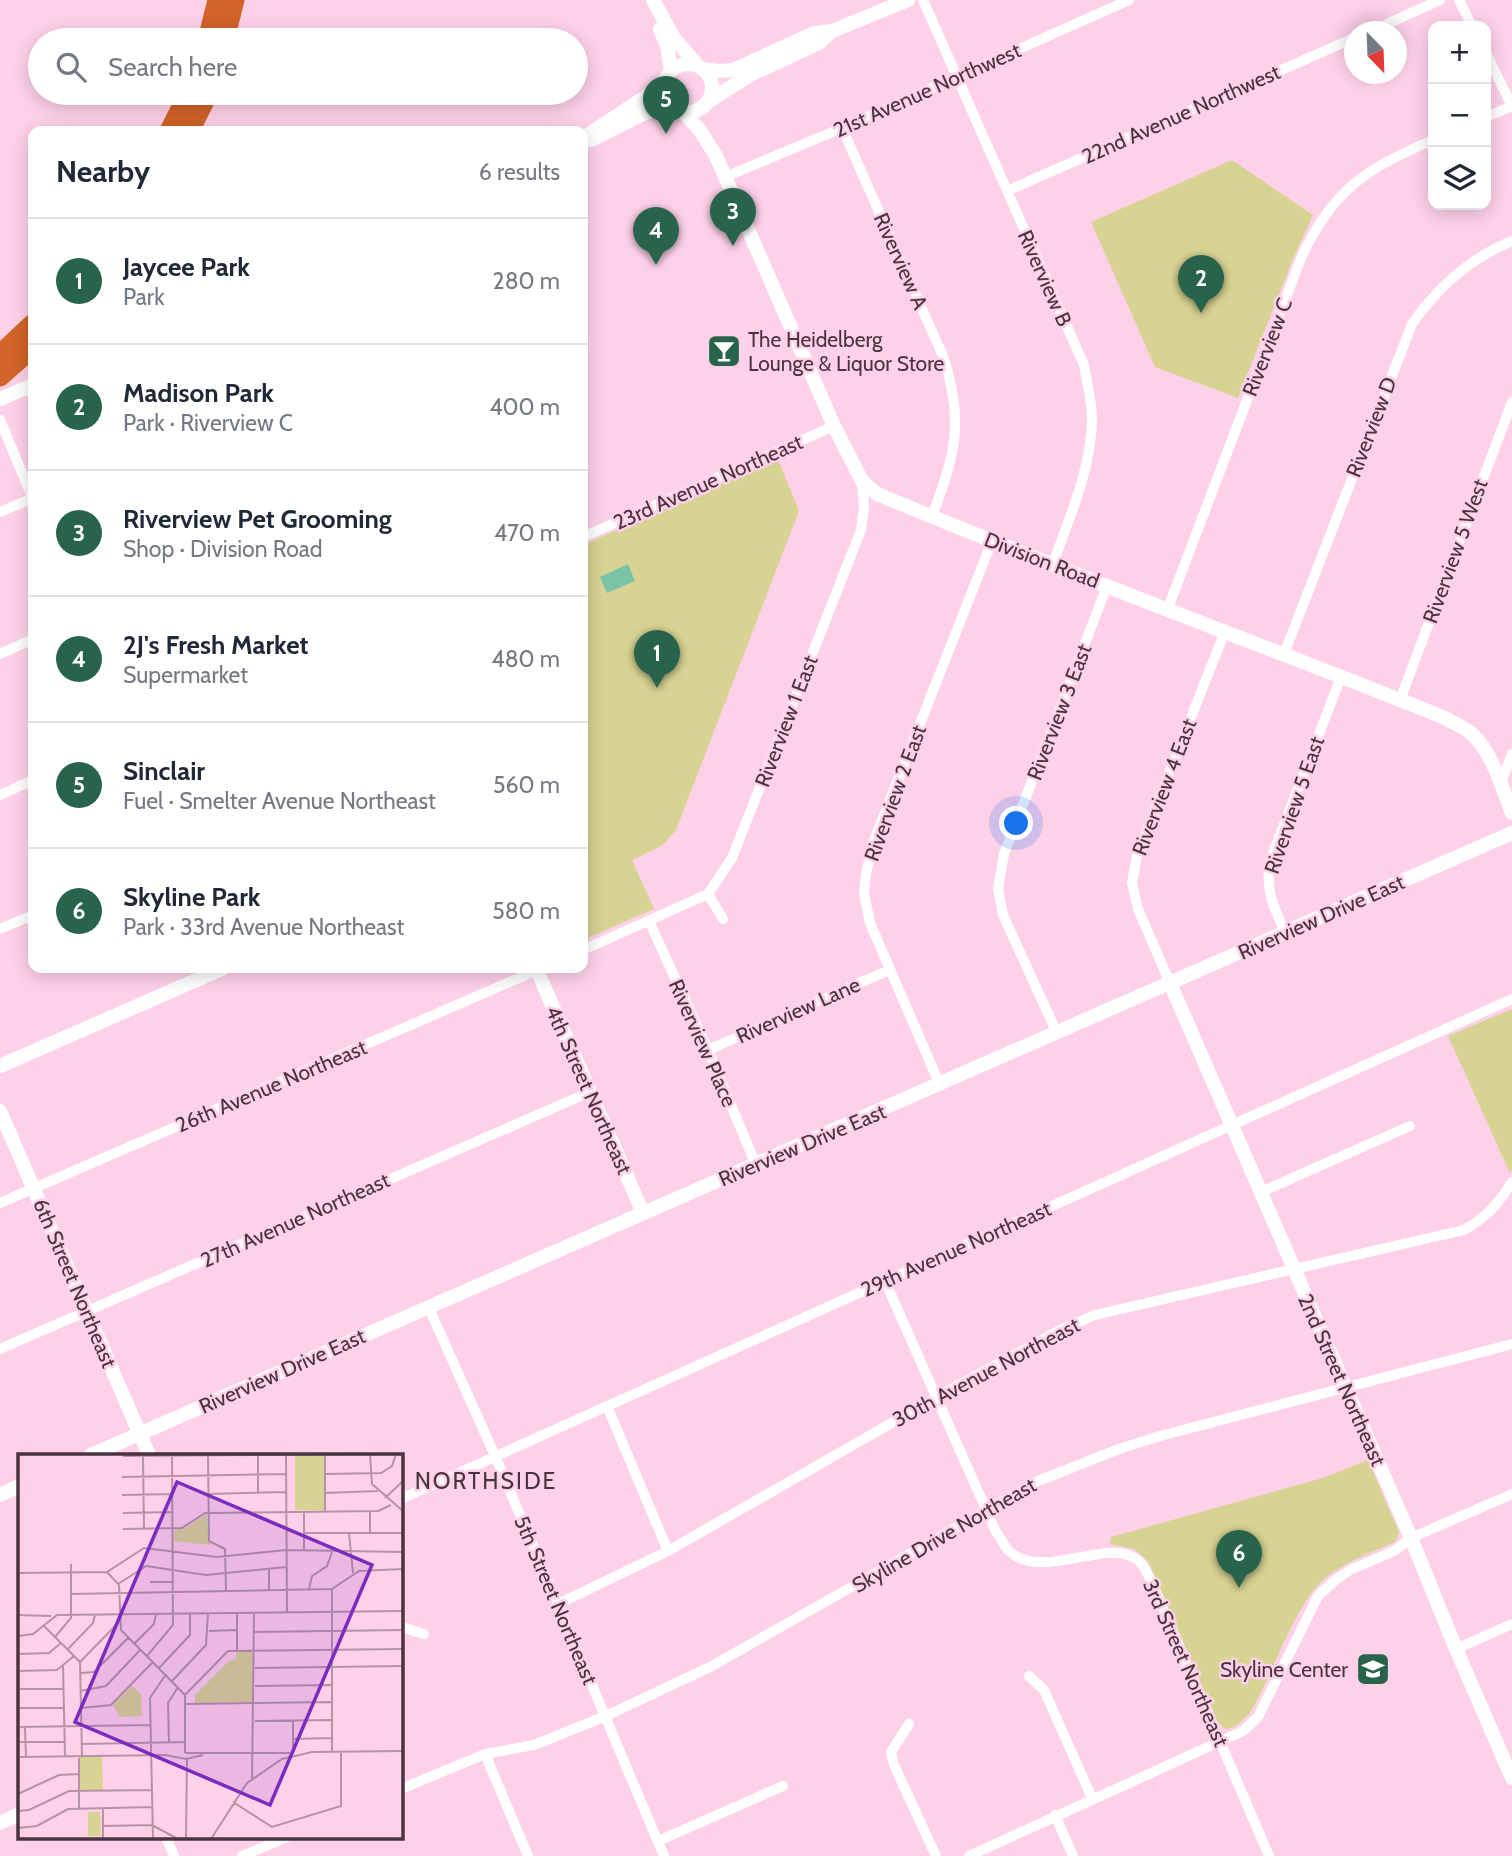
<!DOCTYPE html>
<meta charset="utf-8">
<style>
:root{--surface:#fff;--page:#f6f6f7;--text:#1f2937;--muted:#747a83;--line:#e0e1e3;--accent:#28634c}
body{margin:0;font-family:Cabin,sans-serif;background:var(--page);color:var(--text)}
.controls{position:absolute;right:21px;top:21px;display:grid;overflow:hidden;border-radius:14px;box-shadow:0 4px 18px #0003}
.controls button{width:63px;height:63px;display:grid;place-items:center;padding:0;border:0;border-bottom:2px solid var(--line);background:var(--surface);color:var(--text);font:35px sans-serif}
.compass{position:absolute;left:1344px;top:21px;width:63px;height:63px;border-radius:50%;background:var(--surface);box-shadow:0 4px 18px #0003;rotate:157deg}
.you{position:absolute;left:1017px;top:824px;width:24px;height:24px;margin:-18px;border:5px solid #fff;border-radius:50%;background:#1a73e8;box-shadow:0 0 0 10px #1a73e833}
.badge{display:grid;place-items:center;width:46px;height:46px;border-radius:50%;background:var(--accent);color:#fff;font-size:23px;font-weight:700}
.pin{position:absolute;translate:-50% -58px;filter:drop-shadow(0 2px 4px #0008)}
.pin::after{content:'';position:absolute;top:37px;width:24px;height:21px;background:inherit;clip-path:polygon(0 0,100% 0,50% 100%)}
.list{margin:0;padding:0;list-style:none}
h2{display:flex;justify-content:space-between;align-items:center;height:91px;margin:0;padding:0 28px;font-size:30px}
h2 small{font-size:23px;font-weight:400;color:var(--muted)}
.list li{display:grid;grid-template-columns:46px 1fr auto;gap:21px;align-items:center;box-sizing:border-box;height:126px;padding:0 28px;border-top:2px solid var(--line)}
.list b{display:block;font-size:26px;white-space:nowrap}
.list p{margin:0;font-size:23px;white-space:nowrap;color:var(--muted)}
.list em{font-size:23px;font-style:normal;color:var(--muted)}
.icon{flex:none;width:38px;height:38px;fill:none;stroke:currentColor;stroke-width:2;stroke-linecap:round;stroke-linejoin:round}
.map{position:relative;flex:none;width:1512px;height:1856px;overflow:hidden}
.search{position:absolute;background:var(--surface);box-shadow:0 4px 18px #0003;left:28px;top:28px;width:560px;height:77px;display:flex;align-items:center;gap:18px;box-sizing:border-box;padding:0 24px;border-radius:38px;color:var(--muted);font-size:26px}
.panel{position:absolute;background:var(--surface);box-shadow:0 4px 18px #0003;left:28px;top:126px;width:560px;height:847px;border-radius:14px}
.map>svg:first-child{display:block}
</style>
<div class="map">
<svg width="1512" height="1856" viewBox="0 0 1512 1856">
<rect width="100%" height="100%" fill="#fed1e9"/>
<path fill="#d7d392" d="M1232,160L1313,215L1293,259L1238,398L1155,367L1091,222Z
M778,459L799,511L676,830L663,845L632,860L654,909L583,940V545Z
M1512,1009V1170L1510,1173L1448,1036Z
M1368,1460L1399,1532L1395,1542C1371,1553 1343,1562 1323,1580C1292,1609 1273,1676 1249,1714C1241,1721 1234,1731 1223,1728L1217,1720L1148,1561L1134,1549L1110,1544L1111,1537L1323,1478Z"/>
<path fill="#7ac4a5" d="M628,564L635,581L607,593L600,577Z"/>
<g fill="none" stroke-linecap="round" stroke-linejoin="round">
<path stroke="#fff" stroke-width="10" d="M923,0L1084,365C1087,383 1092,402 1092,419C1091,471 1069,518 1052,566
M1459,0L1472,26
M1369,32L1440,0
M1486,53L1512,106
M1486,117L1512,106
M842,128L943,356C965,422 955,454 932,517
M725,177L842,128L1129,0
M1007,191L1354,38
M0,420L33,499
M0,512L33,498
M583,537L834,426
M1168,608L1301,258C1333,189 1366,169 1433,140
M0,654L33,639
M1284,654L1412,324C1438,287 1470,258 1512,241
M1400,700L1512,402
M1501,783L1512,754
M0,795L33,780
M708,894L723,919
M649,921L708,1050L756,1165
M0,929L33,915
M1285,932C1273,905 1265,891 1270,861L1341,677
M583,950L708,894L732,858L861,530L864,507L862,481
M1170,983L1138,909L1132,883L1137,855L1225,631
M1057,1033L1003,915L998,889L1004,854L1107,586
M708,1050L889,970
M940,1085L870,923L864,893L866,874L873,843L992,541
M1261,1192L1410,1126
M0,1203L542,968
M885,1281L996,1532C1000,1537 1004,1545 1008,1550C1043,1584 1108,1534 1139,1561C1146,1568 1151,1581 1155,1590L1269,1856
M428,1306L496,1458L664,1856
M0,1349L590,1092
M607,1406L668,1551
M401,1499L1512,999
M558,1604L668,1551L937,1397L1064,1328L1095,1315L1464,1230C1486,1218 1499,1203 1512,1182
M401,1627L424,1634
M1456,1649L1512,1624
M1029,1676L1044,1690L1092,1798
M909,1724L891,1752L894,1765L936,1856
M485,1754L528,1856
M401,1789L485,1754L534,1745L606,1716L712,1666L1038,1481L1119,1449L1160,1436L1512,1344
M1055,1815L1073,1856
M166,1837L174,1856
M658,1841L783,1786
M242,1856L287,1837
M969,1856L1243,1731L1258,1717L1318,1596L1334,1581L1350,1570L1394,1551L1411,1538L1512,1494"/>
<path stroke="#fff" stroke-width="14" d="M653,0L674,38L698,66
M660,29L667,46L671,71
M664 88a24 24 0 1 1 48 0a24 24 0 1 1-48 0Z
M703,69L720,71L733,70L814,33L832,31L908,0
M709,101L750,75L819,43L832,31
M683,112L699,129L716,156L834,426L862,481L877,494L887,498C1071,575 1258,643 1443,717C1451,722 1460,725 1468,731C1490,746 1503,789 1512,813
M583,138L648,95L664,81
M591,140L647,112L673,107
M0,399L33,385
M536,968L643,1213
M1170,983L1411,1538L1456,1649L1512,1778
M0,1066L224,968
M0,1111L149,1455
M91,1455L1512,833
M0,1495L19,1486
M0,1823L19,1814"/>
<path stroke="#d36328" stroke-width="19" d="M207,40L217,0
M225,40L235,0
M169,131L188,93
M190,131L209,93
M0,354L33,323
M0,377L33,348"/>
</g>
<defs>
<g id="bar-square" transform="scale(1.75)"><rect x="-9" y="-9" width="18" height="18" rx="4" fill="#28634c" stroke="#fed1e9"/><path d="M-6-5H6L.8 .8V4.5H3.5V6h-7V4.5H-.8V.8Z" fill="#fff"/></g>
<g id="school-square" transform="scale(1.75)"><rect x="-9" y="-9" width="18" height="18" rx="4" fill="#28634c" stroke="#fed1e9"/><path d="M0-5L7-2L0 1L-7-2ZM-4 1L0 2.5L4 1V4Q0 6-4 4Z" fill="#fff"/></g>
</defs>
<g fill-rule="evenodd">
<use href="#bar-square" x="724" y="351"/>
<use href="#school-square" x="1373" y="1669"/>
</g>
<g text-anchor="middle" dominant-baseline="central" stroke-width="5" stroke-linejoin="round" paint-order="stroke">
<g font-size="21" fill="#4a3340" stroke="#fed1e9">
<text transform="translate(927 90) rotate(-24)">21st Avenue Northwest</text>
<text transform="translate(1181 114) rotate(-24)">22nd Avenue Northwest</text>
<text transform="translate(901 261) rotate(66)">Riverview A</text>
<text transform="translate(1045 278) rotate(66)">Riverview B</text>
<text transform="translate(1267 347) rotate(-69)">Riverview C</text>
<text transform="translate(1371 427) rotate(-69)">Riverview D</text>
<text transform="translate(708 482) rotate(-24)">23rd Avenue Northeast</text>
<text transform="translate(1455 551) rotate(-70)">Riverview 5 West</text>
<text transform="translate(1042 560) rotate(21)">Division Road</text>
<text transform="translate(1059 712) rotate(-69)">Riverview 3 East</text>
<text transform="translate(786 721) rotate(-69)">Riverview 1 East</text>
<text transform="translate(1164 787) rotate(-69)">Riverview 4 East</text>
<text transform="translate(895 793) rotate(-70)">Riverview 2 East</text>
<text transform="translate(1294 805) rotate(-71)">Riverview 5 East</text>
<text transform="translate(1321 917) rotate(-24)">Riverview Drive East</text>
<text transform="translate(798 1010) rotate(-24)">Riverview Lane</text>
<text transform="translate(703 1043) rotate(66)">Riverview Place</text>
<text transform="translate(271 1086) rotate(-23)">26th Avenue Northeast</text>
<text transform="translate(589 1090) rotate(66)">4th Street Northeast</text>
<text transform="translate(802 1145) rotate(-23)">Riverview Drive East</text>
<text transform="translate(295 1220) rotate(-24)">27th Avenue Northeast</text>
<text transform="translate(956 1249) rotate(-24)">29th Avenue Northeast</text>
<text transform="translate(75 1283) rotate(67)">6th Street Northeast</text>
<text transform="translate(282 1371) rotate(-24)">Riverview Drive East</text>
<text transform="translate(986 1372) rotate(-28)">30th Avenue Northeast</text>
<text transform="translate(1342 1380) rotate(66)">2nd Street Northeast</text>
<text transform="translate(944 1535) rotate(-30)">Skyline Drive Northeast</text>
<text transform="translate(556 1600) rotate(67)">5th Street Northeast</text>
<text transform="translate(1186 1663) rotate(66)">3rd Street Northeast</text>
</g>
<g font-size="21" fill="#4a3340" stroke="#fed1e9" text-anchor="start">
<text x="748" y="339">The Heidelberg<tspan x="748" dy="24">Lounge &amp; Liquor Store</tspan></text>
<text x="1348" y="1669" text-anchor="end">Skyline Center</text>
</g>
<g font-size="23" letter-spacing="2" fill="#4a3340" stroke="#fed1e9">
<text x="486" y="1481">NORTHSIDE</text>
</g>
</g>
<g transform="translate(18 1454)">
<rect width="385" height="385" fill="#fed1e9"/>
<path d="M277,2H306V56H277ZM188,60L193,91L156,87L157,75L168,74ZM234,197L235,248L177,249V241L211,207L218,205V198ZM114,232L123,240L124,262L102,263L95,251ZM61,302H84L85,336L61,337ZM70,358H82L83,382H70Z" fill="#d7d392"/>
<path fill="none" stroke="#b692a5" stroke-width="2" d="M352,0L354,30L385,57M190,1L191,87L207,95L208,137M240,1V39M268,1L269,159M307,1V58M105,2L385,0M125,3L126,75M307,20L363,19L374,12L378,0M104,23L268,20M307,39L360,37M190,40L268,38M104,41L155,40M367,44L385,27M286,57V98M352,57V79M105,59L155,58M105,75L164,74L187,59L360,57L373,51M286,79H385M331,79L335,119M89,118L101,131L103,176L167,241V299M0,119L89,118L126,94L199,103L268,96L385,98M132,128H155M100,130L128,112L188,121L268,113M291,135L294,122L309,112L314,98M314,135V299M314,135L341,117L385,115M251,136V114M53,140L314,135M219,159V196M0,161L33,162M25,171L62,208L64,302M191,177L218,176M236,178L385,176M0,182L15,180L39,161L385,157M37,183L53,164V110M116,190L136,170L138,160M50,195L75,169L77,161M0,200L31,199L43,189M129,202L155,171L154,0M62,208L101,168M45,212L47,303M141,214L172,181V160M237,214L385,212M0,217L39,216L56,202M63,219L76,218L110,184M154,227L188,191L190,159M237,232L313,231M0,235H45M62,237L88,232L122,196M167,241L210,197L385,195M168,250L313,248M0,254H45M63,254L93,251L135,208M237,267L313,266M275,267V299M0,273L133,271M7,273L8,303M275,285L314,284M0,288H46M151,288L150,249L160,233M64,290L168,288M167,299H272M61,302V354M0,303L147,301L168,305L185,301M234,327L236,159M0,340L41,321L61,320M215,348L254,373L323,352V299M85,354V385M0,357L11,356L51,337L134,336M85,372L134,371L160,385M0,374L19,372L50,355L134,353M135,385L132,244L148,220M168,385L169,305M193,385L229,329L264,305L294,298L385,297"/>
<path fill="#7b2cbf" fill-opacity="0.15" stroke="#7b2cbf" stroke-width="3.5" d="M159,28L354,111L252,351L57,268Z"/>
<rect width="385" height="385" fill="none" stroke="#4a3340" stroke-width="3.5"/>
</g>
</svg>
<div class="controls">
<button>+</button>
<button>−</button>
<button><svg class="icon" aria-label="layers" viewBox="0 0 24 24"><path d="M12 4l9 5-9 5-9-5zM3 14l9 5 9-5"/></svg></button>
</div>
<svg class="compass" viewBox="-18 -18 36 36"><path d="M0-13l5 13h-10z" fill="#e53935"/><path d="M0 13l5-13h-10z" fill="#747a83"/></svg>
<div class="you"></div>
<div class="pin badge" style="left:657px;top:688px">1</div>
<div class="pin badge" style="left:1201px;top:313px">2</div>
<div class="pin badge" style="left:733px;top:246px">3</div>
<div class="pin badge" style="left:656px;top:265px">4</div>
<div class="pin badge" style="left:666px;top:134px">5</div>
<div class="pin badge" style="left:1239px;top:1588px">6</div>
<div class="search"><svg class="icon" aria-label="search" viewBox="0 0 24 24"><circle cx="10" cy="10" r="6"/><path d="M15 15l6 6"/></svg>Search here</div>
<section class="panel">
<h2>Nearby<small>6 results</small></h2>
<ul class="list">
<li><span class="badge">1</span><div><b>Jaycee Park</b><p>Park</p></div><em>280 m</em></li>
<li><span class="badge">2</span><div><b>Madison Park</b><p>Park · Riverview C</p></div><em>400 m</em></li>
<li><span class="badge">3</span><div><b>Riverview Pet Grooming</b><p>Shop · Division Road</p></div><em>470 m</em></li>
<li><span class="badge">4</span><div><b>2J's Fresh Market</b><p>Supermarket</p></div><em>480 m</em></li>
<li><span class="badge">5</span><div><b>Sinclair</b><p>Fuel · Smelter Avenue Northeast</p></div><em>560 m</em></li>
<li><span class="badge">6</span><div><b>Skyline Park</b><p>Park · 33rd Avenue Northeast</p></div><em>580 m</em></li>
</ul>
</section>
</div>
